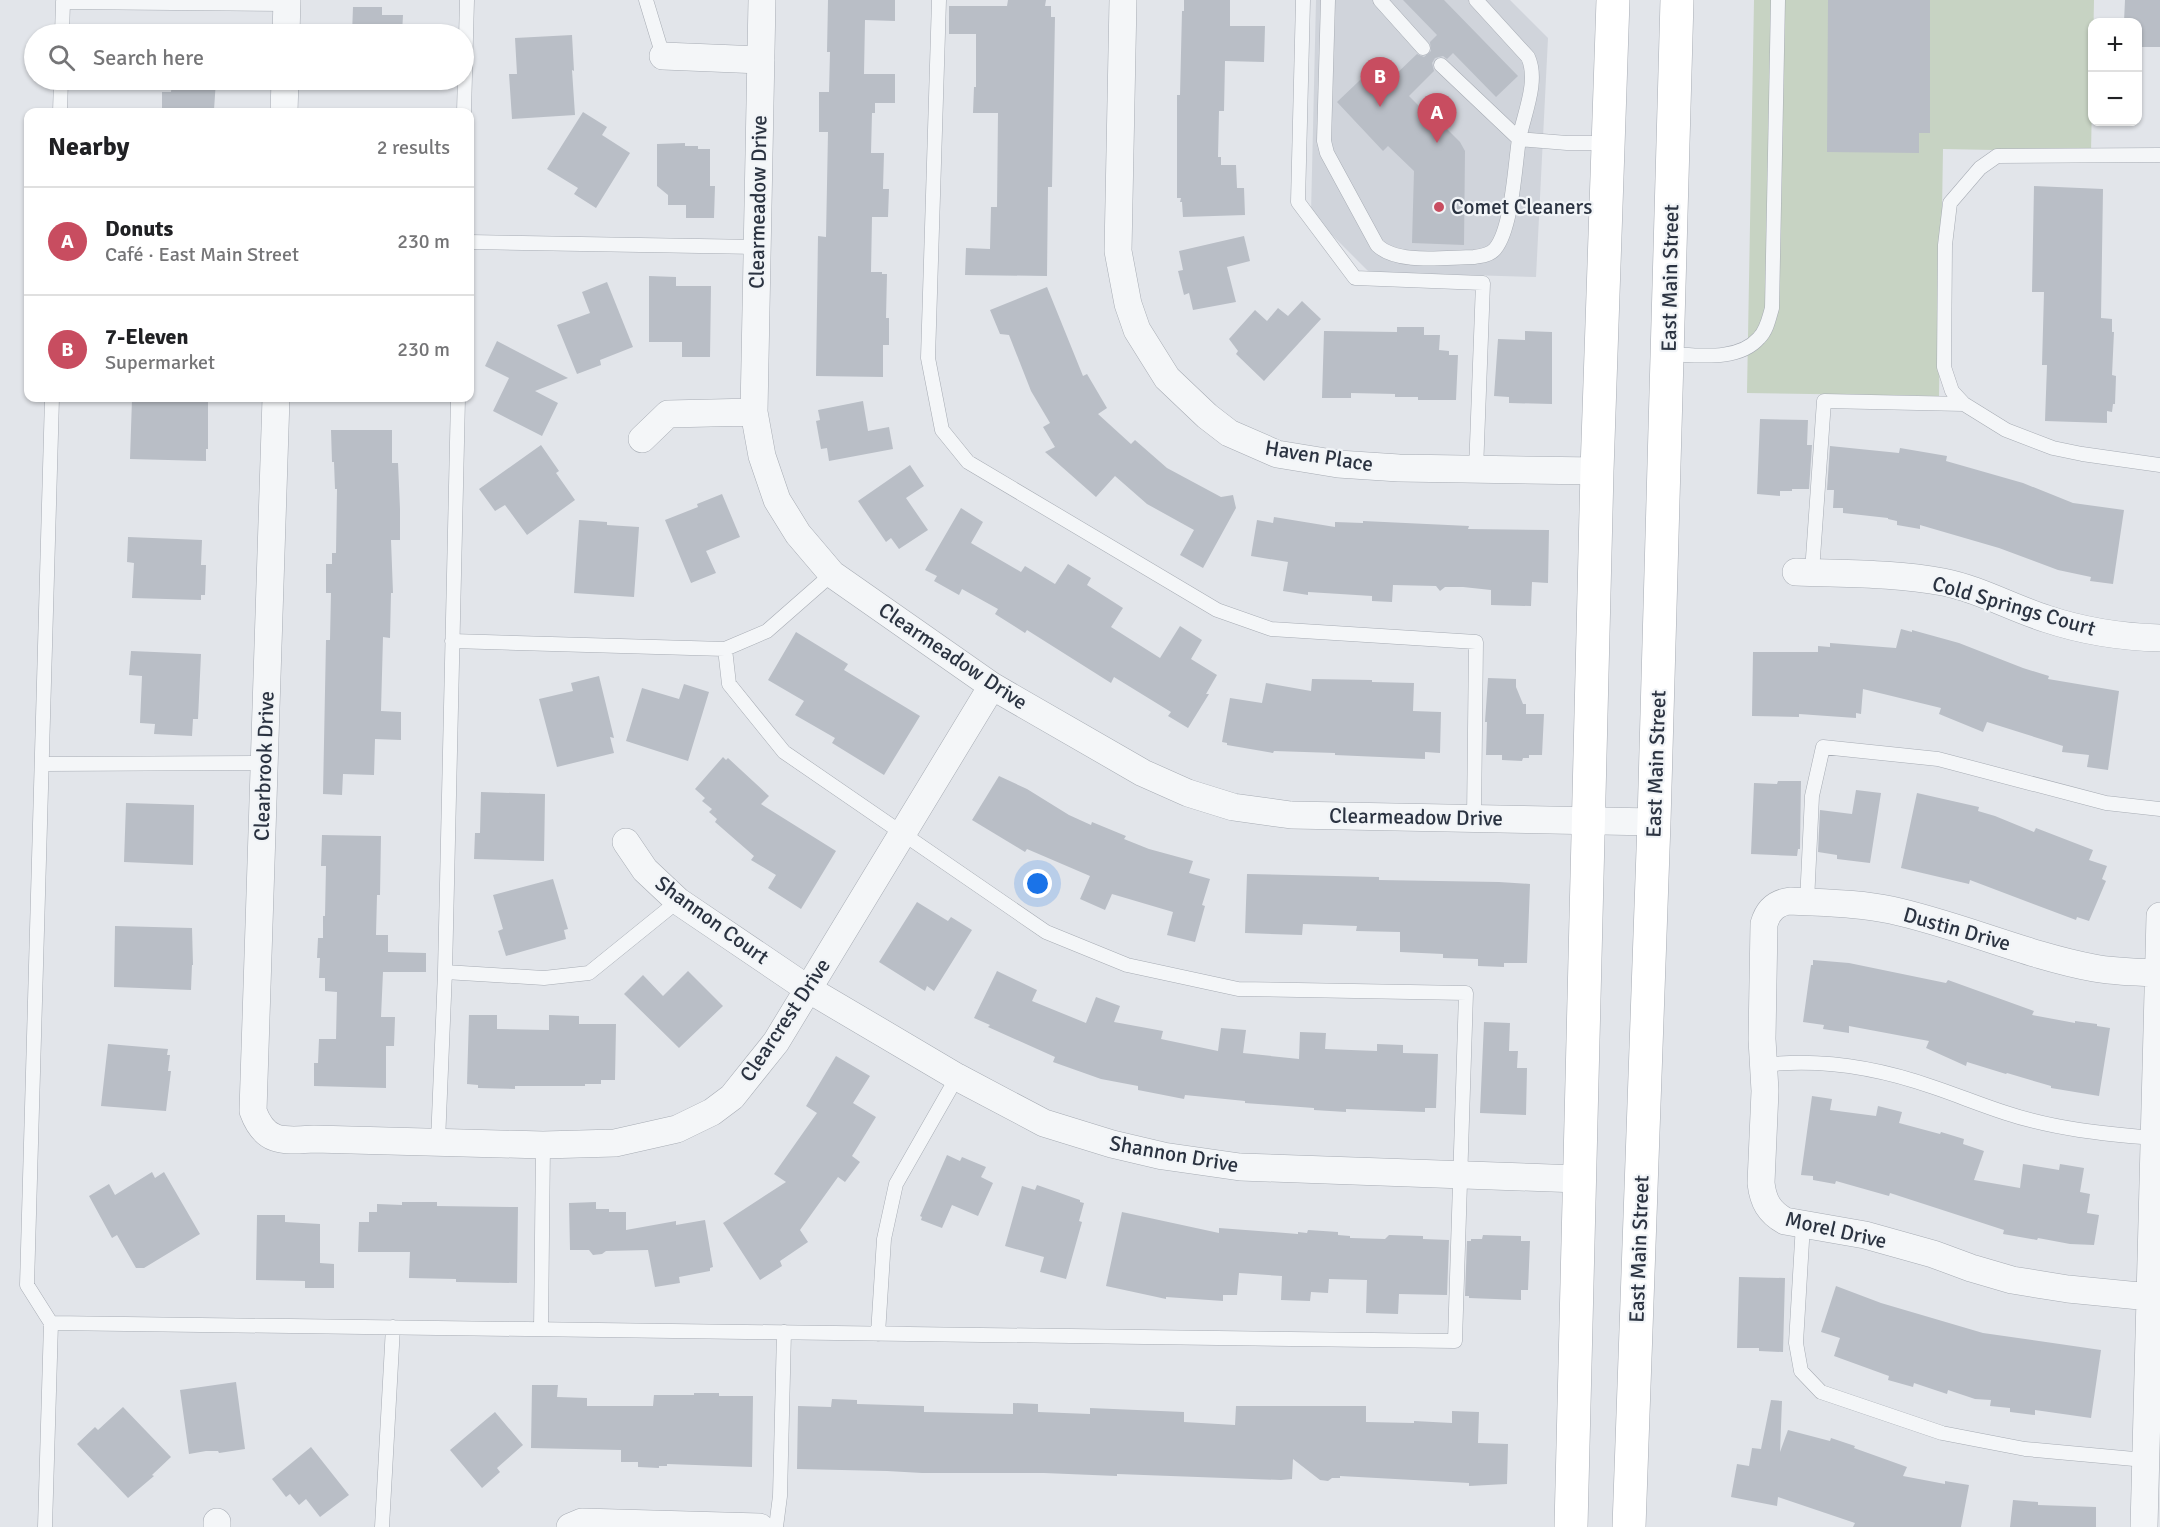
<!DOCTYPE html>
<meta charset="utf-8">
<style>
:root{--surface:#fff;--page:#f6f6f6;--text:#202124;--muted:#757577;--line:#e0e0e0;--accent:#c84d60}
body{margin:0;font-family:Signika,sans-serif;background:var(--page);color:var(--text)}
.controls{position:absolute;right:18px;top:18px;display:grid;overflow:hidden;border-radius:12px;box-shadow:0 2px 4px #0004}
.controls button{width:54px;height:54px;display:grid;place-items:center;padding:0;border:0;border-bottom:2px solid var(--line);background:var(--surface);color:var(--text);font:30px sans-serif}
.you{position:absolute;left:1038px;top:884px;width:21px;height:21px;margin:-15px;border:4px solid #fff;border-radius:50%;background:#1a73e8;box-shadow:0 0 0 9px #1a73e833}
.badge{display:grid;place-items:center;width:39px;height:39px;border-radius:50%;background:var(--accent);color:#fff;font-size:20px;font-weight:700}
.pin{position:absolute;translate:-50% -50px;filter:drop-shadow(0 2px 3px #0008)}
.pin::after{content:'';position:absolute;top:32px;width:21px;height:18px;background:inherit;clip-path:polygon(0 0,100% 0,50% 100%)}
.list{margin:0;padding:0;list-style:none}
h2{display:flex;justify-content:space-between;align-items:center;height:78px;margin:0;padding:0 24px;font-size:26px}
h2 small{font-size:20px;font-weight:400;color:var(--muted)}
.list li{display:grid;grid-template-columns:39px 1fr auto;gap:18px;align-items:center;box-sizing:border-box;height:108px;padding:0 24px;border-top:2px solid var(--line)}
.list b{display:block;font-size:22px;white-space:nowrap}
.list p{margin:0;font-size:20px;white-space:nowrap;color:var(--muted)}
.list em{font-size:20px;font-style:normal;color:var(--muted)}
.icon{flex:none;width:33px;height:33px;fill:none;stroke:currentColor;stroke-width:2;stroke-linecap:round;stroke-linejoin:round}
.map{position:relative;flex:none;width:2160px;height:1527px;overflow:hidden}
.search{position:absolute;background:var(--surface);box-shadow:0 2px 4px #0004;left:24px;top:24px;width:450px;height:66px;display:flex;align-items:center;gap:15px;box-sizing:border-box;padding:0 21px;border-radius:33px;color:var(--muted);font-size:22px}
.panel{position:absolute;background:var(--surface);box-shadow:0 2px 4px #0004;left:24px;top:108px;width:450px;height:294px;border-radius:12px}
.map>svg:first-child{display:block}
</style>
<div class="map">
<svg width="2160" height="1527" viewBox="0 0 2160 1527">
<rect width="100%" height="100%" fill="#e2e5ea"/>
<path fill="#d0d4db" d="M1316,0H1510L1548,38L1536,277L1369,272L1311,214Z"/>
<path fill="#c7d3c3" d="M1754,0H2094L2091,152L1943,149L1939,396L1747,393Z"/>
<path fill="#b9bec6" d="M828,0H895V21L865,20L864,74H895V103H875V113H872L871,153H884L883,189H889L888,217H872L871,272H882V274H887L886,318H889V345H883V377L816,376L818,236L826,237L828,132H819V92H829L830,52H827Z
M1008,0H1046L1045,6H1051V17H1055L1052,187H1048L1047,276L965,275L966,248L990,249L991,207H997L998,113H973L974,87H976V34H949V6H1007Z
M1184,0H1230V26H1265L1264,62L1225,61L1224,111H1219L1218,157H1221V165H1236L1237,188H1244L1245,215L1183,217L1182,202H1180L1181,198H1177V95H1180L1182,11H1184Z
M1403,0H1444L1518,76L1496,97L1453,53L1447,59L1443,56L1435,58L1432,63L1434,71L1409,96L1436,123L1438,120L1460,142L1465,151L1464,245L1412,243L1414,171L1388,146L1383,151L1337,102L1378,63L1393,77L1417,54L1424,57L1431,51L1430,42L1437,35Z
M1828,0H1930V133H1919V153L1827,152Z
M2125,0H2160V47H2138V22H2124Z
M353,7H382V15H403L402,34H352Z
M572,35L574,71L572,70L575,115L512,119L509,74H517L515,38Z
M172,80H216L214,110L162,112V92H171Z
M583,112L607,127L602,135L630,153L596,208L574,194L578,188L547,169Z
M685,143V146H698V149H710V186H715L714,218H686V205H668V195L657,186V144Z
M2034,186L2103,189L2101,318L2112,319V332H2114L2112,375L2116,376L2115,404H2113L2112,412L2107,411V423L2045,421L2047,365H2042L2044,292H2032Z
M1244,236L1250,261L1227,267L1236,302L1193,310L1189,293L1184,295L1178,271L1183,270L1179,251Z
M649,276L676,277V286H711L710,357H682V342H649Z
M607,282L633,347L600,360L601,365L577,374L557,325L590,313L582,292Z
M1047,287L1083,376L1087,374L1107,408L1098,414L1131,444L1135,440L1167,468L1221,497L1233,495L1236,508L1203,568L1180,555L1194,530L1147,504L1115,476L1096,497L1045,452L1055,447L1043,427L1050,423L1031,391L1009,335L1000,334L990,310Z
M1302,301L1321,319L1264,381L1236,354L1238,351L1229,339L1255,310L1267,321L1278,308L1288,316Z
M1397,327H1424V335H1440L1439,350L1449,351V355H1458L1456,400H1418V397H1395V394L1351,393V398H1322L1324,331L1397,332Z
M1525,331L1552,332V404L1509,403V397L1494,396L1498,339L1525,340Z
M497,341L568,378L535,391L558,403L542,436L493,411L509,378L485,366Z
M132,399L208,400V449H206V461L130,459Z
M863,401L868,431L889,427L893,449L829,461L827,448L821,449L816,421L820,420L818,410Z
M1760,419L1808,420L1807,445H1812L1809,489H1792V491H1780V496L1757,494Z
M331,430H392V463H398L400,509V540H391L393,593H391L390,638L383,637L381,711L401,712V740L375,739L374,775L343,774L342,795L323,794L326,640H330L331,593H326V564H332V553H336L337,489H335L334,462H332Z
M541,445L559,471L556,473L575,500L527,535L505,505L495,511L479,489Z
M1830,446L1899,453L1900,448L1947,456L1946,461L2023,483L2073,503L2124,510L2113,584L2090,581L2091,577L2058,570L1999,548L1920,525V529L1897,525V521L1888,519V518L1843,513V508H1833L1834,490H1827Z
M910,465L924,486L906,498L928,530L899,549L891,538L886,542L858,501Z
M722,494L740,537L706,551L716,573L691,583L665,520L698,507L697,504Z
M961,508L983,522L971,543L1021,572L1025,566L1055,584L1068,564L1091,578L1087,585L1123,608L1111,627L1160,658L1180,626L1202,640L1191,659L1217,675L1206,694H1209L1188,728L1168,716L1171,712L1114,677L1111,683L1027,630L1025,633L995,614L998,609L962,589L959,595L934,581L937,576L925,570Z
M1274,517L1335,527V522L1363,523V521L1469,526L1468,529L1549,530L1548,583L1532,582L1531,606L1491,605V590L1463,587H1445L1440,591L1436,586L1393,585L1392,602L1372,601V596L1308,592V595L1283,591L1288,562L1251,556L1257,520L1273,523Z
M579,520L607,522V525L639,527L634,597L574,593Z
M128,537L202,540L201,565H206L205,595H201V600L132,598L134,563L127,562Z
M1901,629L1912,632V630L1959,643L2023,668L2049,676L2048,679L2119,691L2108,770L2087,767L2089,755L2062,752L2063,746L1987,722L1983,732L1939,714L1941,708L1863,689L1861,714L1856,713V718L1799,714V717L1752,716L1753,652H1818V646L1830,647V643L1896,648Z
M796,632L848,664L844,670L920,716L884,775L832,743L835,738L795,715L804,701L768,680Z
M131,651L201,654L198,719H193L192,736L154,734L155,724L140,723L142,676L129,675Z
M599,676L614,738L610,737L614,753L557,767L539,699L573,691L571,683Z
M1488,678L1516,679V687L1523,704H1526V714H1544L1542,755H1529V758H1523L1522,761L1502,760V755H1486L1487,722H1485Z
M1312,679L1372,680V682L1414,683L1413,711L1441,712L1440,753L1425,752V759L1335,755V753L1274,751L1273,753L1227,745V743L1222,742L1230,698L1262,703L1266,683L1311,691Z
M684,684L709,692L688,761L626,741L642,688L679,699Z
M723,757L726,760L728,758L769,796L761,804L836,851L801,909L768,888L776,875L751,860L754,856L715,822L717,819L709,812L712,809L702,801L705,798L695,789Z
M999,776L1027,789L1069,815L1091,825L1092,822L1126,836L1124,839L1149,849L1193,861L1189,873L1210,879L1202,905L1205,906L1195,942L1167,935L1173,912L1112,894L1105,910L1080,899L1090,876L1027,849L1025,852L972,820Z
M1778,781H1801L1800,849H1798L1797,856L1751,854L1754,783L1777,784Z
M1856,790L1881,793L1870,863L1837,859V855L1818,852L1820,810L1852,814Z
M481,792L545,794L544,861L474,859L475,833H480Z
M1917,793L1979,807L1978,811L1995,816L2034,832L2036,828L2093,850L2089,860L2107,866L2102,879L2106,881L2089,921L2077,917L2076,920L1970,880L1969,884L1901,868Z
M126,803L194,805L193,865L124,862Z
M322,835L381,836L380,895H377L376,935H388V952L426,953V972H383L381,1017H395L394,1046H386V1088L314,1086V1063H318L319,1039H336L337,992L325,991V978H319L320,958H317L318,938H323V916H325L326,866H321Z
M1247,874L1379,877V880L1499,882L1530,884L1527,963H1504V967L1478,966V959L1443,958V954L1400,952V932L1356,931L1357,926L1303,924L1302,935L1245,933Z
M553,879L568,929L564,930L566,939L506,956L498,931L503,929L493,895Z
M917,902L948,921L951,917L972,930L934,991L927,986L925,991L879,962Z
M115,926L192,928L193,965H192L191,990L114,987Z
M1813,960L1849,963L1946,983L1948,980L2034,1011L2032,1015L2075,1023V1021L2097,1024V1026L2110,1028L2099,1096L2051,1088V1086L2007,1073L2006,1074L1967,1062L1966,1066L1926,1048L1929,1041L1849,1026V1033L1823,1029L1824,1025L1803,1022L1811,965H1813Z
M688,971L723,1006L679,1048L624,994L643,975L663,996Z
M997,971L1037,990L1032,1001L1086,1023L1096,997L1120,1006L1114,1022L1163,1031L1161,1039L1218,1051L1221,1028L1246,1030L1243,1053L1299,1059L1300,1032L1326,1033L1325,1049L1377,1051V1044L1403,1045V1053L1438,1054L1436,1108H1425V1112L1346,1109V1112L1314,1110V1108L1245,1103V1101L1185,1095L1184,1099L1138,1090V1086L1101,1079L1053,1062L1055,1057L988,1027L990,1025L974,1018Z
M469,1015H497V1029L549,1030V1015L579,1016V1024H616L615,1080H601V1084H585V1086H515V1089L478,1088V1085L467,1084Z
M1484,1022L1510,1023L1509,1051H1518L1517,1068H1527L1526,1115L1480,1113Z
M108,1044L168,1049L167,1055H170L168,1071H171L166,1111L101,1106Z
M836,1056L870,1076L853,1103L876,1117L852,1156L860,1162L845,1182L838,1177L800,1230L808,1242L780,1261L782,1266L760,1280L723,1223L786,1182L774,1174L817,1113L806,1106Z
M1812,1096L1832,1099L1830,1110L1876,1116L1878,1106L1902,1112L1899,1123L1940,1134L1941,1132L1964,1139L1963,1144L1984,1151L1974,1180L2020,1188L2023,1164L2059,1170L2060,1164L2084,1168L2080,1192L2090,1194L2087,1213L2099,1215L2094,1245L2070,1244L2038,1238L2037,1240L2003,1234L2004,1230L1890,1193L1889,1196L1836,1181L1835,1184L1813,1180V1176L1801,1175Z
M947,1155L960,1161L962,1157L986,1167L981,1177L993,1183L978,1216L952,1205L942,1228L921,1220L922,1217L920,1216Z
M152,1172L155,1178L164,1172L200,1234L144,1268H136L117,1235L112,1238L89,1196L109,1184L115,1195Z
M1037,1185L1080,1200V1202L1084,1203L1079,1221L1082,1222L1066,1279L1040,1272L1044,1257L1005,1246L1022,1186L1035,1190Z
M402,1202H437V1206L518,1207L517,1283L456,1282V1279L409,1278L410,1252H358L359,1222H369V1212H377V1204L402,1205Z
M596,1202V1209H609V1212H626V1230L676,1221V1225L705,1220L713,1267L710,1268V1271L679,1277L680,1283L655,1287L648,1250L606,1251L602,1254L593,1255L589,1250H570L569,1203Z
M1122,1212L1219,1233V1228L1298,1234V1232L1307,1233L1308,1230L1338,1232V1235L1350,1236V1238L1385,1239L1389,1235L1423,1236V1239L1449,1240L1447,1295L1399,1294L1398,1314L1366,1313L1367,1280L1329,1279L1328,1293L1311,1292L1310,1301L1281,1300L1282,1276L1239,1273L1237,1295H1223V1301L1166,1297V1299L1106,1286Z
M257,1215H285V1222L320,1224V1263L334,1264V1288H305V1281L256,1280Z
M1483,1235L1521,1236V1241H1530L1528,1290H1521V1300L1469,1298V1296H1465L1467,1241H1471V1239H1482Z
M1739,1277L1785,1278L1783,1352L1759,1351V1348H1737Z
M1836,1286L1881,1303L1983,1333L2101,1350L2091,1418L2035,1410V1415L2010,1412V1408L1990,1406L1991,1400L1975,1399L1948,1390L1947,1394L1914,1383L1913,1387L1888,1380L1889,1376L1834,1356L1840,1338L1821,1332Z
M236,1382L245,1449L219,1453L218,1451H206L189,1454L180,1390Z
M532,1385H558L557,1397L587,1398V1406H653L654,1395H694V1393H719V1396H753L752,1467L667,1464V1466H659V1468L638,1467V1462H621V1450L531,1448Z
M832,1399L857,1400V1404L924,1406V1412L1013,1414V1403L1038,1404V1412L1090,1414V1408L1184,1412V1422L1235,1425L1236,1406H1366V1422L1414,1423V1421L1452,1423V1411L1479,1412L1478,1443L1508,1444L1507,1484L1469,1486V1483L1340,1476V1478H1332L1328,1481L1320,1480L1293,1459L1292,1479L1281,1480L1117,1474V1476L1044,1473H922L887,1471L797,1469L798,1406L831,1407Z
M1771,1400L1782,1401L1780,1452L1788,1430L1830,1441L1831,1438L1855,1446L1854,1448L1907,1467L1903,1476L1945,1484V1481L1969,1485L1961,1527H1853L1855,1523L1778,1497L1777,1506L1731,1497L1737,1464L1749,1466L1752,1448L1761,1449Z
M123,1407L171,1457L152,1475L154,1476L128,1498L77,1444L95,1427L98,1430Z
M495,1412L523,1445L497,1468L500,1472L482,1488L450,1450Z
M311,1447L349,1495L320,1517L306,1499L299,1505L290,1494L286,1497L272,1479Z
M2013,1500L2038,1502V1505L2096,1507V1527H2010Z"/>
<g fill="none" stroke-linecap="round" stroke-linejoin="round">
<g stroke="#a7acb4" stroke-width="15">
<path id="lane" d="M646,0L663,56
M939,0L928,358L942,430L968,462L1217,610L1271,629L1476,642L1474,818
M1303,0L1298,202L1355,278L1483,283L1476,471
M1328,0L1324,141L1327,153L1377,245C1397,265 1446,257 1474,257C1482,256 1490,255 1495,249C1512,229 1515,165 1519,139L1441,65
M1380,0L1423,48
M1476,0L1528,57C1539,81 1524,114 1519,139L1567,143H1608
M62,34L63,2L287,4
M60,112L61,80
M464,112L467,0
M2160,155L1997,156L1980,168L1950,203L1945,245L1944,367L1952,391L1964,404L2006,430L2053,448L2082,454L2160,465
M470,242L758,247
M1668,354C1697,355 1738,362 1759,338C1767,330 1769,318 1772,308L1778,0
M458,398L445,972L544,978L589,973L678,901
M1812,572L1824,401L1964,404
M452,641L725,649L767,631L832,574
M42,764L265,763
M1807,902L1812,796L1823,747L1938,759L2106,803L2160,809
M1763,1065C1820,1058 1879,1068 1933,1087C1957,1095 1981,1105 2006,1113C2054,1129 2104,1134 2154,1138
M438,1142L445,972
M1803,1224L1796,1343L1801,1371L1821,1392L1942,1433L2025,1449L2145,1460
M51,1323L1455,1341L1466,993L1238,989L1127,965L1046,932L784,752L729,684L725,649
M541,1329L543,1145
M878,1334L884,1239L896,1184L957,1077
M45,1527L51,1323L27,1285L52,398
M382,1527L393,1327
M776,1527L780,1496L784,1332"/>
</g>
<g stroke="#a7acb4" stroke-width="28">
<path id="street" d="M762,0L754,412L762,456L777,500L798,534L832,574L992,686L1143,773L1188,793L1233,807L1291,815L1654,822
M1123,0L1118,251L1128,304L1137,330L1167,378L1207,416L1229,433L1277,454L1338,464L1399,468L1597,471
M286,34L287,0
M663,56L761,60
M284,112L285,80
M276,398L253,1111C265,1144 284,1141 314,1139L543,1145L615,1143L677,1129L712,1112L732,1097L776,1042L992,686
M642,439L668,414L754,412
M1796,572C1844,574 1895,573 1943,582C1979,589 2012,608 2047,619C2083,631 2122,637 2160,638
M626,842L645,870L678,901L808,989L957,1077L1044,1123L1112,1144L1163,1156L1240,1167L1579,1179
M2150,1297L2068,1289L2012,1280L1971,1268L1933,1254L1865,1235L1785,1221C1769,1212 1763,1201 1761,1183L1765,1091L1762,1039L1764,924C1768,910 1776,903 1790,901C1824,903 1858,903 1891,910C1960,925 2025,955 2094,968C2115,972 2137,972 2158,973
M217,1527V1522
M570,1527L582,1522L760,1527
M2144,1527L2160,916"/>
</g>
<g stroke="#a7acb4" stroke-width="34">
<path id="secondary" d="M1571,1527L1597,471L1613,0
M1629,1527L1654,822L1677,0"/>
</g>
<use href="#lane" stroke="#f4f6f8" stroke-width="14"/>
<use href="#street" stroke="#f4f6f8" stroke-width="27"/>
<use href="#secondary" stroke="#fff" stroke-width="33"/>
</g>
<circle fill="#c84d60" stroke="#f1f4f7" stroke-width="2" cx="1439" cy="207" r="6"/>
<g text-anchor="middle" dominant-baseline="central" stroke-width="4.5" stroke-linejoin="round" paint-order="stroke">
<g font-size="21" fill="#2b3341" stroke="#f1f4f7">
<text transform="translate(758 202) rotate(-89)">Clearmeadow Drive</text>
<text transform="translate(1670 278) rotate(-89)">East Main Street</text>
<text transform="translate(1319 456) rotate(9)">Haven Place</text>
<text transform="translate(2014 606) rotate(16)">Cold Springs Court</text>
<text transform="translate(953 656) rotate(34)">Clearmeadow Drive</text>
<text transform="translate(1656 764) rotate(-88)">East Main Street</text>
<text transform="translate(264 766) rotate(-88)">Clearbrook Drive</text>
<text transform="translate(1416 817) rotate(1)">Clearmeadow Drive</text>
<text transform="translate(712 920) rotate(36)">Shannon Court</text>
<text transform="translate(1957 929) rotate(16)">Dustin Drive</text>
<text transform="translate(785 1020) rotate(-56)">Clearcrest Drive</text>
<text transform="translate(1174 1154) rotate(10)">Shannon Drive</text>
<text transform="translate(1836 1230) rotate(13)">Morel Drive</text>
<text transform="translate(1639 1249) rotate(-88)">East Main Street</text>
</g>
<g font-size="21" fill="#2b3341" stroke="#f1f4f7" text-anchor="start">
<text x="1451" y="207">Comet Cleaners</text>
</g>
</g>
</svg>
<div class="controls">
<button>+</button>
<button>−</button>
</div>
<div class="you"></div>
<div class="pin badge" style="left:1437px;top:143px">A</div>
<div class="pin badge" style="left:1380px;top:107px">B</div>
<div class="search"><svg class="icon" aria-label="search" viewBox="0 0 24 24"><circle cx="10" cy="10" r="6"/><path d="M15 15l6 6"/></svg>Search here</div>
<section class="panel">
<h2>Nearby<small>2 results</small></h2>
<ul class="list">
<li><span class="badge">A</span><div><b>Donuts</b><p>Café · East Main Street</p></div><em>230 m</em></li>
<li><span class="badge">B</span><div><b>7-Eleven</b><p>Supermarket</p></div><em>230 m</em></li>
</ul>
</section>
</div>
